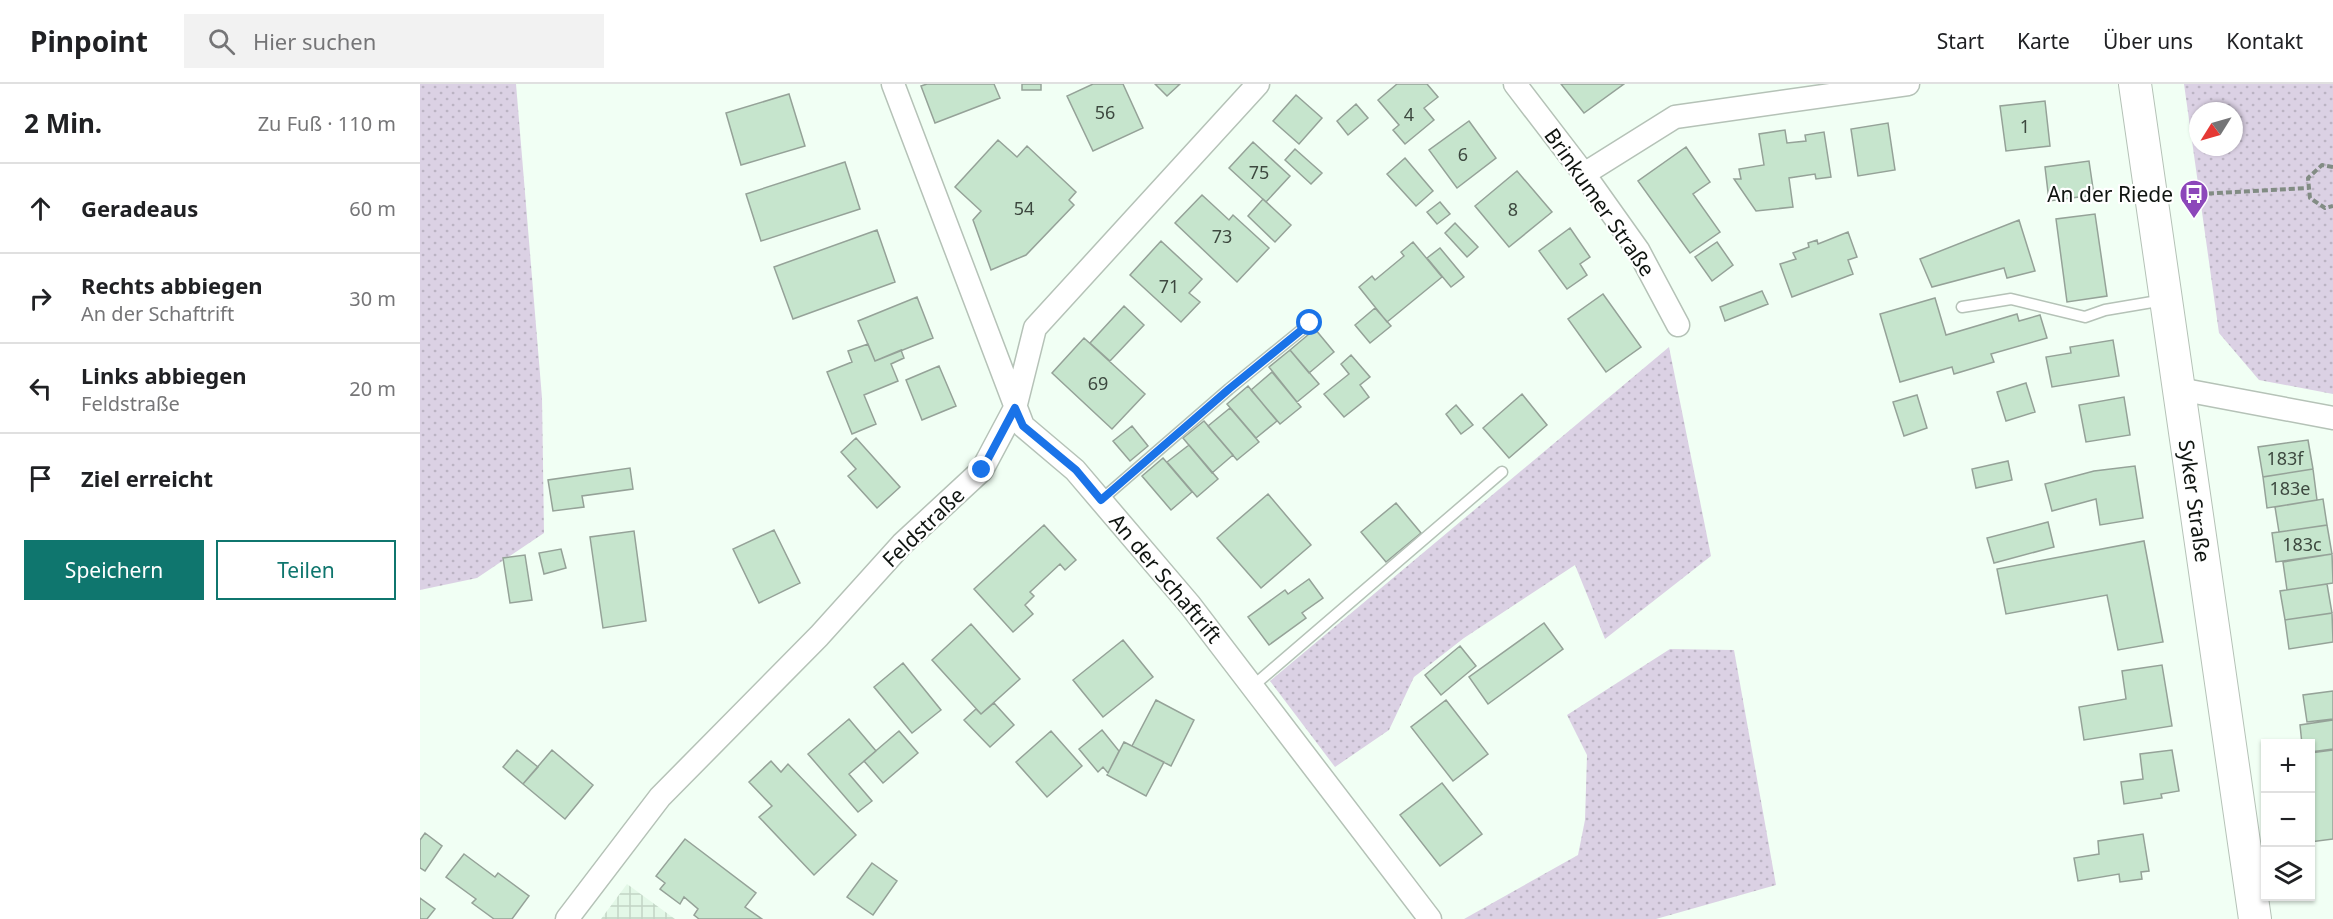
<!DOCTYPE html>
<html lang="de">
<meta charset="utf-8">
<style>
:root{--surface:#fff;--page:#f2f2f2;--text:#202124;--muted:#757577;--line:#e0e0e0;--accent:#0f766e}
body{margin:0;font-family:"Noto Sans",sans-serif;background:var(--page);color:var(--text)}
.controls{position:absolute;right:18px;bottom:18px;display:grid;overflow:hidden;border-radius:0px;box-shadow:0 2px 4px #0004}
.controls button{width:54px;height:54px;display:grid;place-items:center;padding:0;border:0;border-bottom:2px solid var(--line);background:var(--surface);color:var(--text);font:30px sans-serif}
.compass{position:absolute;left:1769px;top:18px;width:54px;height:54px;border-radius:50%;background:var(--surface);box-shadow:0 2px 4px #0004;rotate:233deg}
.stop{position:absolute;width:18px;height:18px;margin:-14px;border:4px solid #1a73e8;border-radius:50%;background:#fff}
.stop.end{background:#1a73e8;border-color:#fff;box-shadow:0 2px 6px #0008}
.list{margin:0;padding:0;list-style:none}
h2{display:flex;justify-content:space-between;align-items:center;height:78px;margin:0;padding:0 24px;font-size:26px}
h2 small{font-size:20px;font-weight:400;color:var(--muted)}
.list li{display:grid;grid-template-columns:39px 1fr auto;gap:18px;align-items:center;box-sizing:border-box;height:90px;padding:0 24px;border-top:2px solid var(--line)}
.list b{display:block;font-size:22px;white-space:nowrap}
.list p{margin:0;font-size:20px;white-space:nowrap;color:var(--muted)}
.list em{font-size:20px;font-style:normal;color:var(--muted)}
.actions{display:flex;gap:12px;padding:18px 24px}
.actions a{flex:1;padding:14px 0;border:2px solid var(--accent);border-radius:0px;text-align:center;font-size:21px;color:var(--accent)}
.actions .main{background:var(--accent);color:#fff}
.icon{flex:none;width:33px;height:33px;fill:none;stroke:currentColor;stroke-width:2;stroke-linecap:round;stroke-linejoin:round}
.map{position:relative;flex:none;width:1913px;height:835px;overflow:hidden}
header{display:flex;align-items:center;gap:36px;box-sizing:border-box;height:84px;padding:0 30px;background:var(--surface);border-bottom:2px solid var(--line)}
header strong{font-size:28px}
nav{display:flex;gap:33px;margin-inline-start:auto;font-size:21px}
.search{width:420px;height:54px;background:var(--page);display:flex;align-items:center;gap:15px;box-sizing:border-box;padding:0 21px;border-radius:0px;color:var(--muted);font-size:22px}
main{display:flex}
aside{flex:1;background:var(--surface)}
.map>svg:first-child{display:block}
</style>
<header>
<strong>Pinpoint</strong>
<div class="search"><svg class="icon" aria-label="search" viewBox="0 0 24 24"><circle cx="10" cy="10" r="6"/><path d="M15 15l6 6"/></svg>Hier suchen</div>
<nav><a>Start</a><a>Karte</a><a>Über uns</a><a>Kontakt</a></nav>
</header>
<main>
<aside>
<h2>2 Min.<small>Zu Fuß · 110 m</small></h2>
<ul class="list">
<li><svg class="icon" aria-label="ahead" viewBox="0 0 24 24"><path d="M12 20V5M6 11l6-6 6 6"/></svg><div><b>Geradeaus</b></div><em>60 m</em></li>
<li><svg class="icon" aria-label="right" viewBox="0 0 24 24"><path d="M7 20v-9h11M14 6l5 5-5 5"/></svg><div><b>Rechts abbiegen</b><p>An der Schaftrift</p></div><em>30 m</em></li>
<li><svg class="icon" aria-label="left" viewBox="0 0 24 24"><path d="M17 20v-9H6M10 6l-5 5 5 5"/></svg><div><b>Links abbiegen</b><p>Feldstraße</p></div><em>20 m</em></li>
<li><svg class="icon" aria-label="arrive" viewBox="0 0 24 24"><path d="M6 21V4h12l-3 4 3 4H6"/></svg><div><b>Ziel erreicht</b></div></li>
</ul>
<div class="actions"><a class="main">Speichern</a><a>Teilen</a></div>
</aside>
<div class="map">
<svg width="1913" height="835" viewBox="0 0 1913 835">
<defs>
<pattern id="industrial-grid" width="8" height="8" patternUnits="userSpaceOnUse" patternTransform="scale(1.5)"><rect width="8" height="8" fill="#e3f8e7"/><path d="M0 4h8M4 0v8" fill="none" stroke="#c2d4c5"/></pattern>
<pattern id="grass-dots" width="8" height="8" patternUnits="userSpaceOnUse" patternTransform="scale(1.5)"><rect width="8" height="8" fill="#dbd1e4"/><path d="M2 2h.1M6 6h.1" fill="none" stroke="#bbb3c3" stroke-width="1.8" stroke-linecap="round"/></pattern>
</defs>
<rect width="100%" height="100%" fill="#f1fff4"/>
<path fill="url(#industrial-grid)" d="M207,800L255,835H181Z"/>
<path fill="url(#grass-dots)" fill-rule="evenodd" d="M0,0H96L122,314L124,449L57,494L0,506Z
M1764,0H1913V310L1839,296L1799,249ZM1778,27H1814V63H1778Z
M1249,263L1291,472L1185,555L1155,481L1044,554L994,593L969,646L915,683L850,597Z
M1250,565L1314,566L1356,801L1236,835H1044L1158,771L1165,736L1167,671L1147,631Z"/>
<path fill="#c6e5cd" stroke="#95a298" stroke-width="1.5" d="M507,0H574L580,14L515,39L501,2Z
M602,0H621V6H602Z
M673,0H703L723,44L673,67L647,12Z
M735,0H760L747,12Z
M977,0H1007L1018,13L1004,24L1014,36L985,60L973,46L979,41L958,16Z
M1141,0H1204L1164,29Z
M369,10L385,62L321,81L306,29Z
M876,11L902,34L879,60L853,37Z
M1625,17L1630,62L1586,67L1580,22Z
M936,20L948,34L928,51L917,37Z
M1049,37L1076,74L1037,104L1009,66Z
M1468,39L1475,86L1438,92L1431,45Z
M1365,46L1367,59L1386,57L1385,51L1404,48L1411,93L1396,95L1395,90L1369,94L1373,123L1336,127L1314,95H1321L1319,85L1344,81L1339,50Z
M578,56L597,73L607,62L656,108L649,116L654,121L606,171L571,186L553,136L561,127L535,103Z
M833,58L870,92L846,118L809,84Z
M1266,63L1290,98L1273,110L1300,148L1270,169L1218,97Z
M875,65L902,89L891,100L865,76Z
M985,74L1013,107L996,122L967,90Z
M1669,77L1674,111L1629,117L1625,83Z
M425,78L440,125L341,157L326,110Z
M1097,87L1132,128L1089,163L1055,122Z
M782,111L809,136L813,131L849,164L817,198L755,139Z
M843,115L871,141L855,158L828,132Z
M1020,118L1030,130L1017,140L1007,128Z
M1675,130L1687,212L1647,218L1636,135Z
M1599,136L1615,187L1587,194L1584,184L1512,203L1500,175Z
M1035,139L1058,163L1047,173L1025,149Z
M1150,144L1170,173L1160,180L1167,191L1147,205L1119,167Z
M457,146L475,198L373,235L354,183Z
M1428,148L1437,173L1428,176L1433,190L1372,213L1360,180L1376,175L1373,169L1389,163L1388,159L1397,156L1398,160Z
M741,157L782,195L769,209L780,218L761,238L710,191Z
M993,158L1022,193L967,238L939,203L952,192L955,196L984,172L981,168Z
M1297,158L1313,181L1292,197L1275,173Z
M1020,164L1044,193L1031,203L1007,174Z
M1342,207L1348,220L1305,237L1300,223Z
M1183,210L1221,263L1186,288L1148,235Z
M497,213L513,254L455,277L438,237Z
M1515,214L1526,251L1597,230L1599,237L1620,231L1627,254L1571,270L1574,278L1534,290L1532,283L1480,298L1460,230Z
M704,222L724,241L690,277L670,259Z
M955,224L971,242L950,259L935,241Z
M895,245L914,268L889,289L870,266Z
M664,254L725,310L692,345L632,289Z
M1693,256L1699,292L1632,303L1626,273L1651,269L1650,263Z
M448,260L455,277L481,266L484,274L471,280L478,297L444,311L456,340L432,350L407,288L432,278L428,267Z
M870,266L899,300L877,318L849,283Z
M931,271L950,293L940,301L949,313L924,333L904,310L929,290L921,280Z
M519,282L536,322L502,336L486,296Z
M852,288L881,323L860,340L831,306Z
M1606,299L1615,328L1586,337L1577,308Z
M828,302L857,337L836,354L807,320Z
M1102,310L1127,341L1089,374L1063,344Z
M1497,311L1507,344L1484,352L1473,318Z
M1704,313L1710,351L1666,358L1659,321Z
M1036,321L1053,341L1041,350L1026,330Z
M810,324L839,358L817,376L788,342Z
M784,337L813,371L792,389L763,354Z
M712,342L728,362L710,377L693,357Z
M436,354L480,403L457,424L428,392L436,385L421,368Z
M1888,356L1893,385L1843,393L1838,363Z
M769,361L798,395L777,413L747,378Z
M743,374L772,408L751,426L722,392Z
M1588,377L1592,396L1556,404L1552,385Z
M1715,382L1723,434L1680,441L1676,415L1632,427L1625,400L1674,387Z
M210,384L213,405L162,412L164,423L133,427L128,396Z
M1893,385L1897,416L1847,424L1843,393Z
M848,410L891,461L841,504L797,454Z
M1903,415L1907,441L1859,448L1855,423Z
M976,419L1001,449L966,478L941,448Z
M1628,438L1634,463L1574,479L1567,454Z
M624,441L656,476L645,486L640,480L610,508L614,512L605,521L613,530L593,548L554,505Z
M1907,441L1912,470L1856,478L1852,449Z
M354,446L380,499L339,519L313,465Z
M214,447L226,537L183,544L170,453Z
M1724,457L1743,558L1698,566L1687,511L1586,530L1577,485Z
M141,465L146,484L124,490L119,469Z
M1912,470L1913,499L1867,506L1863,478Z
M105,471L112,516L90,519L83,474Z
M889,495L903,514L882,529L886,534L849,561L828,533L865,506L868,510Z
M1907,500L1912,529L1865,536L1860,507Z
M1912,529L1913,558L1869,565L1865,536Z
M1124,539L1143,565L1068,620L1049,593Z
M551,540L600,595L561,630L512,576Z
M703,556L733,593L683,633L653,596Z
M1040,562L1056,582L1021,611L1005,591Z
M483,579L521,626L492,649L454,603Z
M1742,581L1752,642L1664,656L1659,623L1706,615L1702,587Z
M1913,607V635L1887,638L1883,611Z
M736,616L774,636L751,682L712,662Z
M1026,616L1068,670L1033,697L991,643Z
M574,619L594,641L570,663L544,636L556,625L561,630Z
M429,635L456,667L429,690L452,717L438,728L388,670Z
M1913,636V665L1890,668V660H1882L1880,641Z
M682,646L699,667L688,689L683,683L678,688L659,665Z
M479,647L498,669L463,699L444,677Z
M631,647L662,682L627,713L596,678Z
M704,658L744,678L726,712L687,691Z
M97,666L118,683L103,700L83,683Z
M132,666L173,701L145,735L103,700Z
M1752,666L1759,707L1741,710L1742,714L1704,720L1701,698L1723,695L1720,670Z
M1913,666V755L1890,758V669Z
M351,677L361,688L368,680L436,751L394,791L339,733L352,722L329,698Z
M1022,699L1062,750L1020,782L980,731Z
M5,749L22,762L5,787L0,784V756Z
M1723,750L1729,787L1721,788L1722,795L1700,798L1699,790L1658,797L1654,774L1679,770L1678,757Z
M265,755L336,809L325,823L342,835H279L274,831L278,825L264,813L260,820L240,805L245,799L236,792Z
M44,770L75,793L78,789L109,812L92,835H74L52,819L56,815L26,793Z
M452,779L477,797L453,831L427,813Z
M0,814L15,825L7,835H0Z"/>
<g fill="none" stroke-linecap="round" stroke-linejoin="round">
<g stroke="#b5c2b7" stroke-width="13">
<path id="service" d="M1542,223L1591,215L1665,233L1685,226L1744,216
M681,416L809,305L890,239
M833,602L1082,388"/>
</g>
<g stroke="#b5c2b7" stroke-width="25">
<path id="minor" d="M473,0L603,342L655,386L770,521L1010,835
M1095,0L1164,90L1218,166L1258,241
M1164,90L1255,33L1488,0
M1759,305L1913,334
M147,835L240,713L399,552L482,460L562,386L595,324L615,244L838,0"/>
</g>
<g stroke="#b5c2b7" stroke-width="34">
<path id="secondary" d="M1715,0L1835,835"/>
</g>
<path stroke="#828c84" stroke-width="4" stroke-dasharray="6 3" stroke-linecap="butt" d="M1913,83L1902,81L1888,94L1890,114L1905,124L1913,122
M1761,111L1889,104"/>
<use href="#service" stroke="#fff" stroke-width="10"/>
<use href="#minor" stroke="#fff" stroke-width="22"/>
<use href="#secondary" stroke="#fff" stroke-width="32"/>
</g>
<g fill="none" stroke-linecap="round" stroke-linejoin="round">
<path stroke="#1a73e8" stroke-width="8" d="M562,386L595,324L603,342L656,386L681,416L809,305L890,239"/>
</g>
<defs>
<g id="bus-pin" transform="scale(1.5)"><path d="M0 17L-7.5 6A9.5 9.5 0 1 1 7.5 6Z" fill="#8c47ba" stroke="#fff"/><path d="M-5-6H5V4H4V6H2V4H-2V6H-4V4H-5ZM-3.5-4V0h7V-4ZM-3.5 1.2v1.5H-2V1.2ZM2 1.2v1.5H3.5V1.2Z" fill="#fff"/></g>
</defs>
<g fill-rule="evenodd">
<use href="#bus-pin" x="1774" y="110"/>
</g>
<g text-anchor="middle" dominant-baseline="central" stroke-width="4.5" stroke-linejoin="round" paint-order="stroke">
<g font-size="18" fill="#3d483f">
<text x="685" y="28">56</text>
<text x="989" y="30">4</text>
<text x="1605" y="42">1</text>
<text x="1043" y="70">6</text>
<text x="839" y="88">75</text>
<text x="604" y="124">54</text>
<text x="1093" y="125">8</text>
<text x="802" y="152">73</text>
<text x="749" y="202">71</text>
<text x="678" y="299">69</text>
<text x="1865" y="374">183f</text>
<text x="1870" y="404">183e</text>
<text x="1882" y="460">183c</text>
</g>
<g font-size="21" fill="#0f1410" stroke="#fff" text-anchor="end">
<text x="1753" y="110">An der Riede</text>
</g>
<g font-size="21" fill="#0f1410" stroke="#fff">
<text transform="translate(1180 118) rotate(55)">Brinkumer Straße</text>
<text transform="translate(1775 417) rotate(82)">Syker Straße</text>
<text transform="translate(503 443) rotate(-44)">Feldstraße</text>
<text transform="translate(746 494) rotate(50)">An der Schaftrift</text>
</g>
</g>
</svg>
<div class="controls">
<button>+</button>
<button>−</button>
<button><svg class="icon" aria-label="layers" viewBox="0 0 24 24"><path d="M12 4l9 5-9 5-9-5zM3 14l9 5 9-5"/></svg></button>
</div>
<svg class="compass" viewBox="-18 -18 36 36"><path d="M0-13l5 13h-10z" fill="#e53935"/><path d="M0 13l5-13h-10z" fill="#757577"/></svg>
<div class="stop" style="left:890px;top:239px"></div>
<div class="stop end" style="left:562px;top:386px"></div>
</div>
</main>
